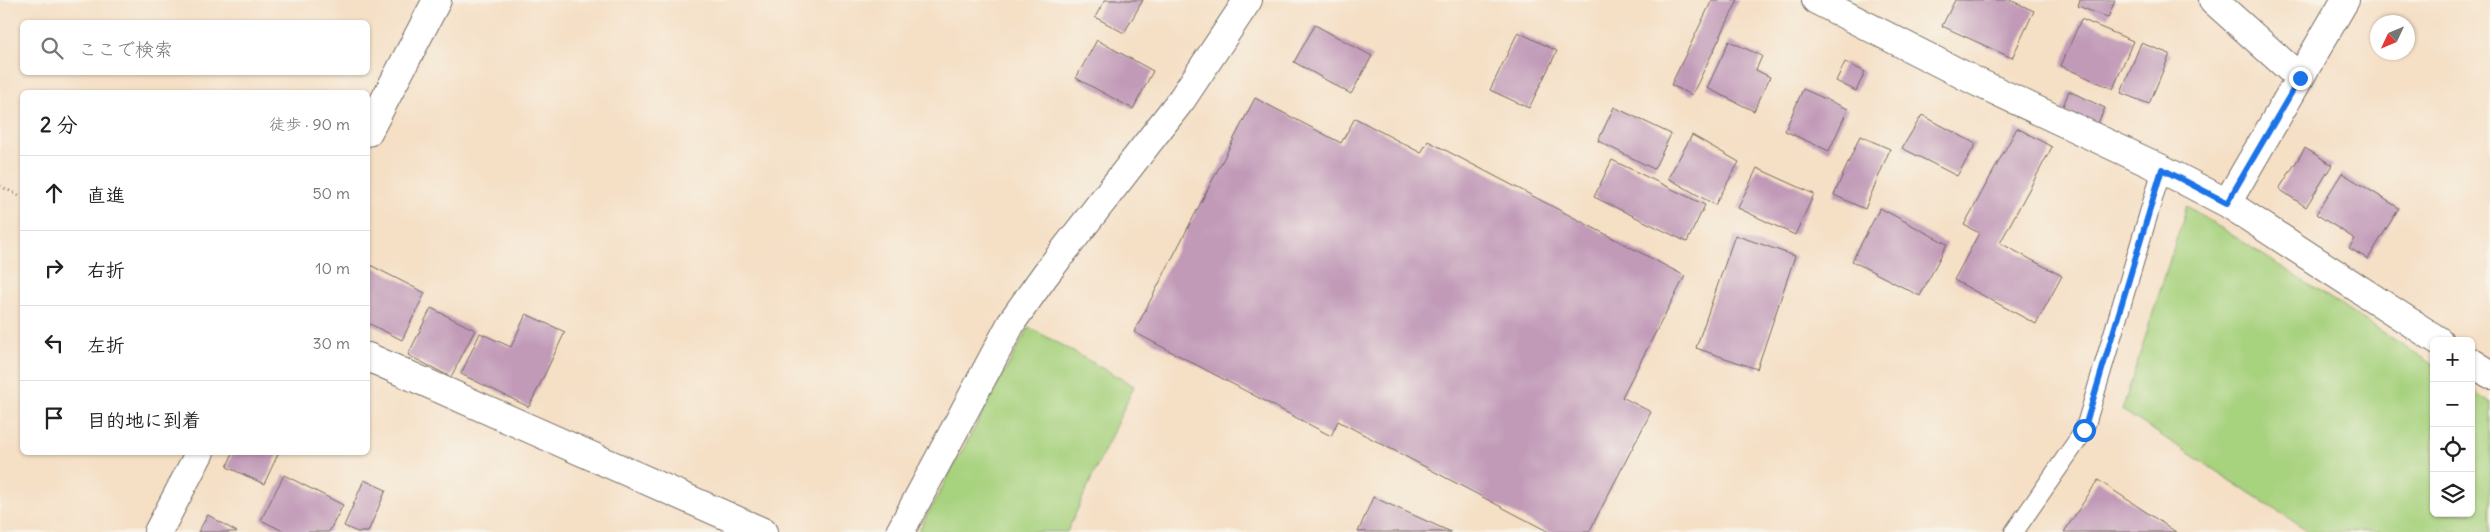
<!DOCTYPE html>
<html lang="ja">
<meta charset="utf-8">
<style>
:root{--surface:#fff;--page:#f2f2f2;--text:#222;--muted:#767676;--line:#e0e0e0}
body{margin:0;font-family:Delius,"Klee One",sans-serif;background:var(--page);color:var(--text)}
.controls{position:absolute;right:15px;bottom:15px;display:grid;overflow:hidden;border-radius:8px;box-shadow:0 1px 4px #0004}
.controls button{width:45px;height:45px;display:grid;place-items:center;padding:0;border:0;border-bottom:1px solid var(--line);background:var(--surface);color:var(--text);font:25px sans-serif}
.compass{position:absolute;left:2370px;top:15px;width:45px;height:45px;border-radius:50%;background:var(--surface);box-shadow:0 1px 4px #0004;rotate:226deg}
.stop{position:absolute;width:15px;height:15px;margin:-11px;border:4px solid #1a73e8;border-radius:50%;background:#fff}
.stop.end{background:#1a73e8;border-color:#fff;box-shadow:0 1px 5px #0008}
.list{margin:0;padding:0;list-style:none}
h2{display:flex;justify-content:space-between;align-items:center;height:65px;margin:0;padding:0 20px;font-size:21px}
h2 small{font-size:16px;font-weight:400;color:var(--muted)}
.list li{display:grid;grid-template-columns:32px 1fr auto;gap:15px;align-items:center;box-sizing:border-box;height:75px;padding:0 20px;border-top:1px solid var(--line)}
.list b{display:block;font-size:19px;white-space:nowrap}
.list em{font-size:16px;font-style:normal;color:var(--muted)}
.icon{flex:none;width:28px;height:28px;fill:none;stroke:currentColor;stroke-width:2;stroke-linecap:round;stroke-linejoin:round}
.map{position:relative;flex:none;width:2490px;height:532px;overflow:hidden}
.search{position:absolute;background:var(--surface);box-shadow:0 1px 4px #0004;left:20px;top:20px;width:350px;height:55px;display:flex;align-items:center;gap:12px;box-sizing:border-box;padding:0 18px;border-radius:8px;color:var(--muted);font-size:19px}
.panel{position:absolute;background:var(--surface);box-shadow:0 1px 4px #0004;left:20px;top:90px;width:350px;height:365px;border-radius:8px}
.map>svg:first-child{display:block}
</style>
<div class="map">
<svg width="2490" height="532" viewBox="0 0 2490 532">
<rect width="100%" height="100%" fill="#f7f3e8"/>
<filter id="ink" filterUnits="userSpaceOnUse"><feTurbulence type="fractalNoise" baseFrequency=".02" numOctaves="2"/><feDisplacementMap in="SourceGraphic" scale="10" xChannelSelector="R" yChannelSelector="G"/><feConvolveMatrix kernelMatrix="1 2 1 2 8 2 1 2 1" color-interpolation-filters="sRGB"/></filter>
<filter id="wash" filterUnits="userSpaceOnUse"><feTurbulence type="fractalNoise" baseFrequency=".0096" numOctaves="4" result="noise"/><feDisplacementMap in="SourceGraphic" scale="20" xChannelSelector="R" yChannelSelector="G"/><feGaussianBlur stdDeviation="1.12" result="paint"/><feColorMatrix in="noise" values="0 0 0 0 0 0 0 0 0 0 0 0 0 0 0 0 0 1.4 0 .05"/><feComposite in="paint" operator="in"/></filter>
<g filter="url(#wash)">
<rect width="100%" height="100%" fill="#f5dfc5"/>
<path fill="#a7d27e" stroke="#697e54" d="M2187,206L2434,365V513H2471V389L2490,402V532H2310L2122,410Z
M1029,327L1134,386L1067,532H918Z"/>
<g id="blocks">
<path fill="#c19ab8" d="M1105,0H1143L1124,33L1095,17Z
M1712,0H1738L1692,95L1671,85Z
M1955,0H2010L2034,11L2012,58L1942,26Z
M2080,0H2115L2108,18L2078,6Z
M2081,19L2133,41L2113,89L2061,66Z
M1315,25L1372,56L1351,94L1294,62Z
M1518,32L1557,51L1529,108L1490,90Z
M1097,40L1153,71L1133,109L1076,78Z
M1729,41L1762,56L1756,70L1770,77L1754,111L1707,88Z
M2141,43L2170,54L2149,104L2121,93Z
M1845,62L1865,72L1856,91L1836,81Z
M1803,89L1848,109L1829,151L1785,131Z
M2069,91L2105,108L2096,127L2061,111Z
M1255,98L1341,143L1355,118L1421,153L1428,141L1685,276L1622,397L1651,412L1589,532H1549L1338,421L1331,436L1134,332Z
M1614,107L1671,134L1654,169L1598,141Z
M1922,115L1976,144L1957,176L1902,148Z
M2017,128L2052,147L2000,243L2062,276L2036,324L1954,280L1979,233L1964,225Z
M1692,135L1739,162L1715,205L1668,178Z
M1860,136L1890,149L1865,209L1834,195Z
M2305,148L2332,165L2306,207L2279,189Z
M1612,160L1705,205L1687,242L1594,197Z
M1757,168L1814,194L1795,235L1738,208Z
M2342,173L2399,208L2368,259L2349,248L2355,239L2316,214Z
M1880,208L1947,244L1920,296L1852,261Z
M1735,235L1795,256L1757,369L1696,348Z
M368,264L425,293L402,340L368,323Z
M431,308L475,330L451,377L408,355Z
M526,314L565,332L529,407L461,374L480,333L511,347Z
M233,452H279L264,484L227,467Z
M284,475L343,505L329,532H285L261,520Z
M364,480L386,490L368,532H357L344,526Z
M2098,480L2176,532H2064Z
M1373,497L1451,532H1358Z
M208,515L237,532H198Z"/>
</g>
</g>
<g filter="url(#ink)">
<use href="#blocks" fill-opacity="0" stroke="#726a61" stroke-width="1"/>
<g fill="none" stroke-linecap="round" stroke-linejoin="round">
<g stroke="#726a61" stroke-width="20">
<path id="service" d="M2014,532L2084,431L2162,169"/>
</g>
<g stroke="#726a61" stroke-width="30">
<path id="minor" d="M1816,0L1975,81L2162,169L2227,203L2439,341
M2213,0L2300,78
M2227,203L2345,0
M368,357L763,532
M2471,362L2490,374
M900,532L1013,320L1045,275L1182,99L1248,0"/>
</g>
<g stroke="#726a61" stroke-width="30">
<path id="tertiary" d="M368,132L437,0
M158,532L200,452"/>
</g>
<path stroke="#726a61" stroke-width="3" stroke-dasharray="1 4" stroke-linecap="butt" d="M0,186L22,197"/>
<use href="#service" stroke="#fff" stroke-width="18"/>
<use href="#minor" stroke="#fff" stroke-width="28"/>
<use href="#tertiary" stroke="#fff" stroke-width="28"/>
</g>
</g>
<g fill="none" stroke-linecap="round" stroke-linejoin="round" filter="url(#ink)">
<path stroke="#1a73e8" stroke-width="6" d="M2084,430L2162,169L2227,203L2300,78"/>
</g>
</svg>
<div class="controls">
<button>+</button>
<button>−</button>
<button><svg class="icon" aria-label="locate" viewBox="0 0 24 24"><circle cx="12" cy="12" r="6"/><path d="M12 2v4M12 18v4M2 12h4M18 12h4"/></svg></button>
<button><svg class="icon" aria-label="layers" viewBox="0 0 24 24"><path d="M12 4l9 5-9 5-9-5zM3 14l9 5 9-5"/></svg></button>
</div>
<svg class="compass" viewBox="-18 -18 36 36"><path d="M0-13l5 13h-10z" fill="#e53935"/><path d="M0 13l5-13h-10z" fill="#767676"/></svg>
<div class="stop" style="left:2084px;top:430px"></div>
<div class="stop end" style="left:2300px;top:78px"></div>
<div class="search"><svg class="icon" aria-label="search" viewBox="0 0 24 24"><circle cx="10" cy="10" r="6"/><path d="M15 15l6 6"/></svg>ここで検索</div>
<section class="panel">
<h2>2 分<small>徒歩 · 90 m</small></h2>
<ul class="list">
<li><svg class="icon" aria-label="ahead" viewBox="0 0 24 24"><path d="M12 20V5M6 11l6-6 6 6"/></svg><div><b>直進</b></div><em>50 m</em></li>
<li><svg class="icon" aria-label="right" viewBox="0 0 24 24"><path d="M7 20v-9h11M14 6l5 5-5 5"/></svg><div><b>右折</b></div><em>10 m</em></li>
<li><svg class="icon" aria-label="left" viewBox="0 0 24 24"><path d="M17 20v-9H6M10 6l-5 5 5 5"/></svg><div><b>左折</b></div><em>30 m</em></li>
<li><svg class="icon" aria-label="arrive" viewBox="0 0 24 24"><path d="M6 21V4h12l-3 4 3 4H6"/></svg><div><b>目的地に到着</b></div></li>
</ul>
</section>
</div>
